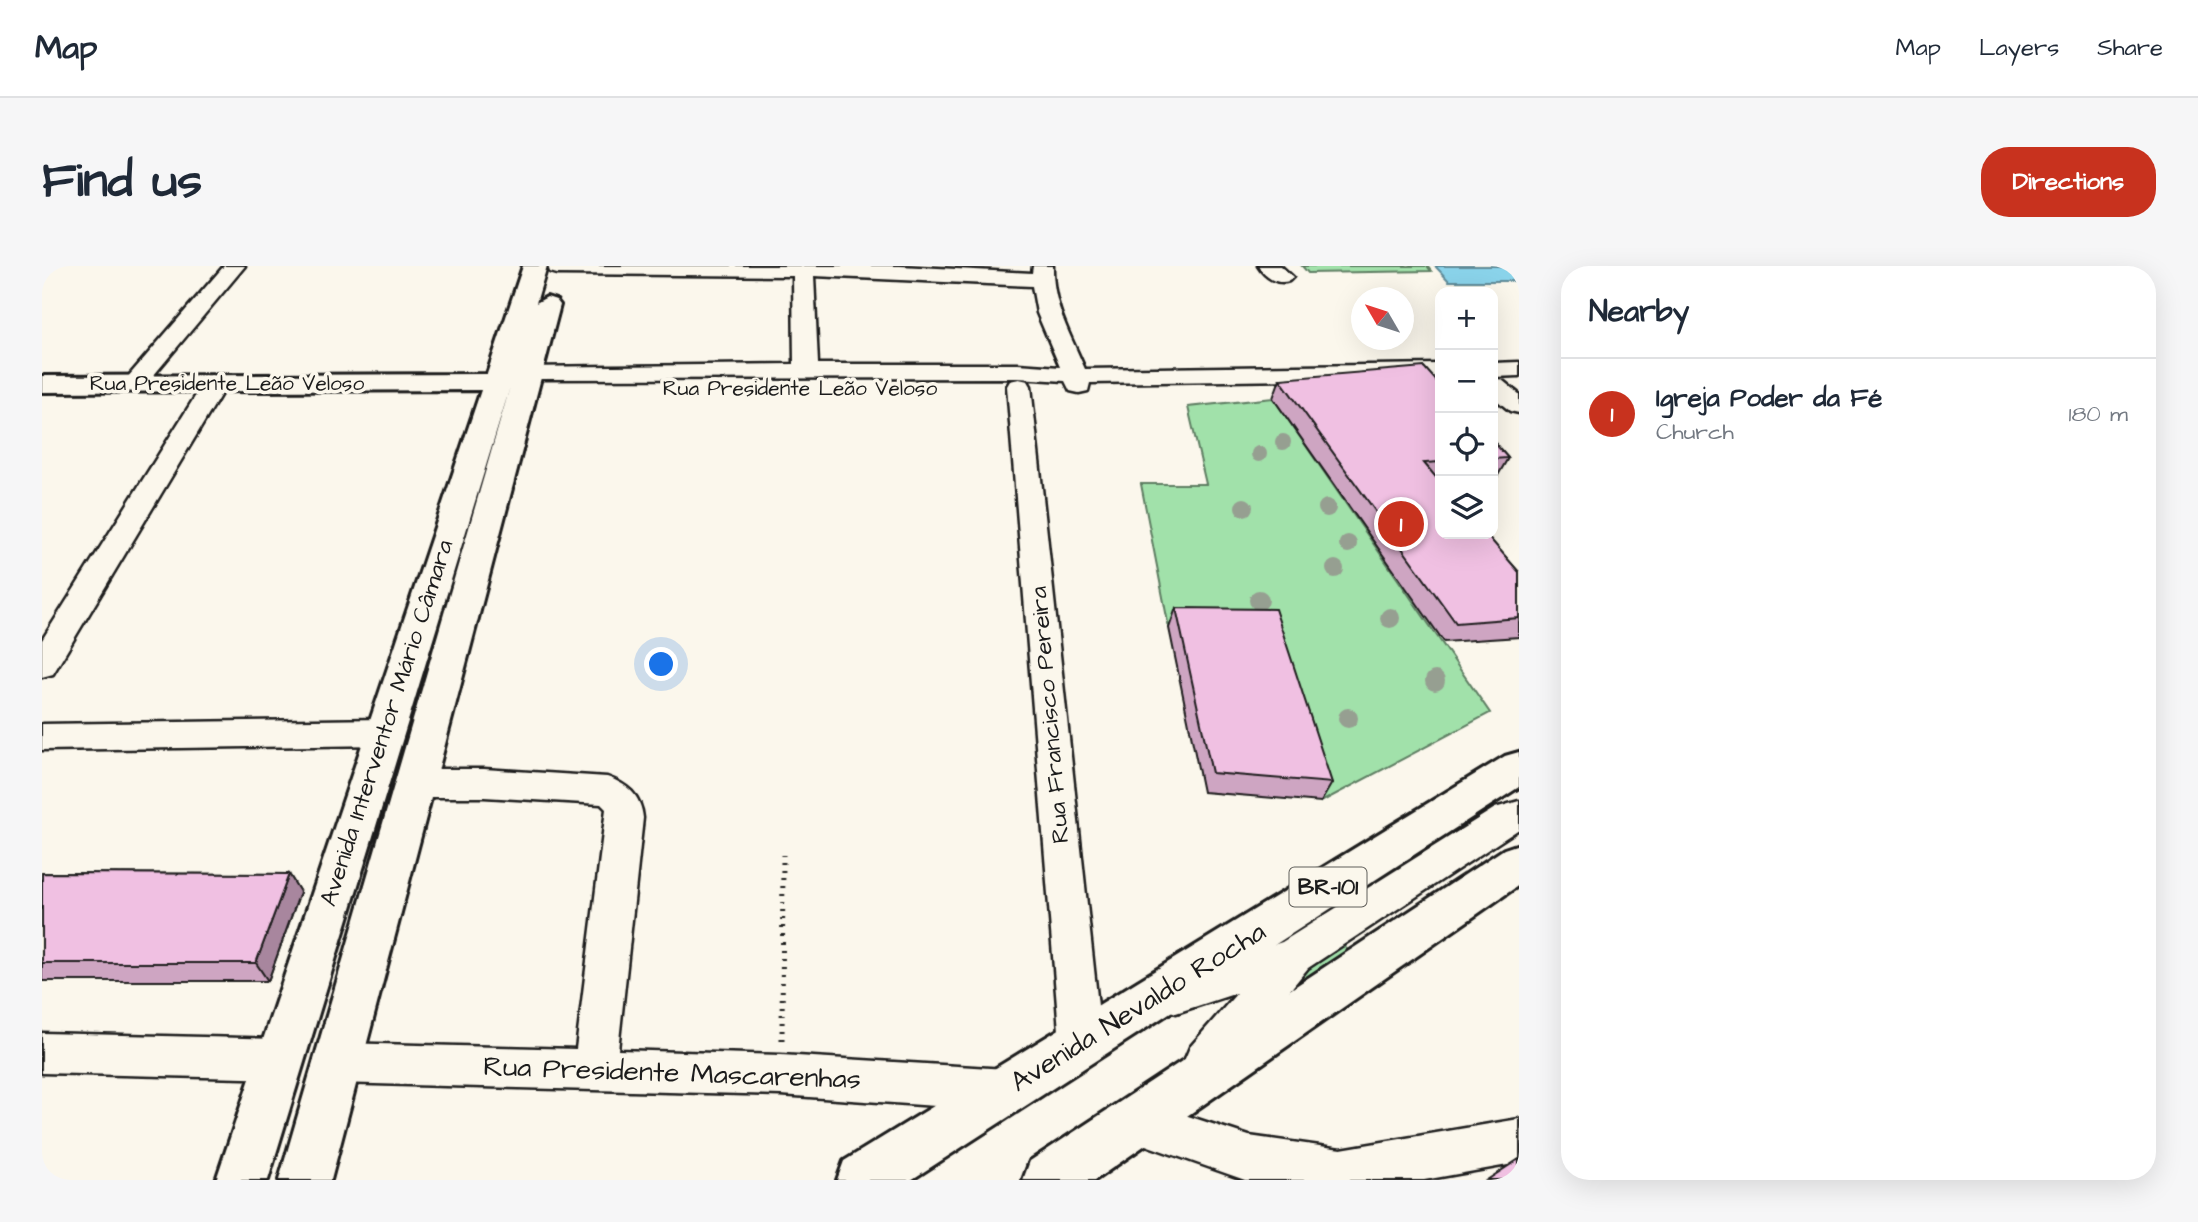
<!DOCTYPE html>
<meta charset="utf-8">
<style>
:root{--surface:#fff;--page:#f6f6f7;--text:#1f2937;--muted:#747a83;--line:#e0e1e3;--accent:#c8321e}
body{margin:0;font-family:"Architects Daughter",sans-serif;background:var(--page);color:var(--text)}
.controls{position:absolute;right:21px;top:21px;display:grid;overflow:hidden;border-radius:14px;box-shadow:0 7px 28px #0002}
.controls button{width:63px;height:63px;display:grid;place-items:center;padding:0;border:0;border-bottom:2px solid var(--line);background:var(--surface);color:var(--text);font:35px sans-serif}
.compass{position:absolute;left:1309px;top:21px;width:63px;height:63px;border-radius:50%;background:var(--surface);box-shadow:0 7px 28px #0002;rotate:309deg}
.you{position:absolute;left:620px;top:399px;width:24px;height:24px;margin:-18px;border:5px solid #fff;border-radius:50%;background:#1a73e8;box-shadow:0 0 0 10px #1a73e833}
.badge{display:grid;place-items:center;width:46px;height:46px;border-radius:50%;background:var(--accent);color:#fff;font-size:23px;font-weight:700}
.pin{position:absolute;translate:-50% -50%;border:4px solid #fff;box-shadow:0 2px 7px #0006}
.list{margin:0;padding:0;list-style:none}
h2{display:flex;justify-content:space-between;align-items:center;height:91px;margin:0;padding:0 28px;font-size:30px}
h2 small{font-size:23px;font-weight:400;color:var(--muted)}
.list li{display:grid;grid-template-columns:46px 1fr auto;gap:21px;align-items:center;box-sizing:border-box;height:112px;padding:0 28px;border-top:2px solid var(--line)}
.list b{display:block;font-size:26px;white-space:nowrap}
.list p{margin:0;font-size:23px;white-space:nowrap;color:var(--muted)}
.list em{font-size:23px;font-style:normal;color:var(--muted)}
.icon{flex:none;width:38px;height:38px;fill:none;stroke:currentColor;stroke-width:2;stroke-linecap:round;stroke-linejoin:round}
.map{position:relative;flex:none;width:1477px;height:914px;overflow:hidden;border-radius:28px}
header{display:flex;align-items:center;gap:42px;box-sizing:border-box;height:98px;padding:0 35px;background:var(--surface);border-bottom:2px solid var(--line)}
header strong{font-size:33px}
nav{display:flex;gap:38px;margin-inline-start:auto;font-size:24px}
.intro{display:flex;align-items:center;justify-content:space-between;box-sizing:border-box;height:168px;padding:0 42px}
h1{margin:0;font-size:49px}
.button{padding:18px 32px;border-radius:28px;background:var(--accent);color:#fff;font-size:24px;font-weight:700}
main{display:flex;gap:42px;padding:0 42px}
aside{flex:1;background:var(--surface);border-radius:28px;box-shadow:0 7px 28px #0002}
.map>svg:first-child{display:block}
</style>
<header>
<strong>Map</strong>
<nav><a>Map</a><a>Layers</a><a>Share</a></nav>
</header>
<div class="intro"><h1>Find us</h1><a class="button">Directions</a></div>
<main>
<div class="map">
<svg width="1477" height="914" viewBox="0 0 1477 914">
<rect width="100%" height="100%" fill="#fbf7ec"/>
<filter id="ink" filterUnits="userSpaceOnUse"><feTurbulence type="fractalNoise" baseFrequency=".0143" numOctaves="2"/><feDisplacementMap in="SourceGraphic" scale="14" xChannelSelector="R" yChannelSelector="G"/><feConvolveMatrix kernelMatrix="1 2 1 2 8 2 1 2 1" color-interpolation-filters="sRGB"/></filter>
<g filter="url(#ink)">
<path fill="#a1e1aa" stroke="#5e7e63" stroke-width="2" d="M1260,0H1385L1389,5L1266,7Z
M1231,132L1448,447L1279,536L1224,363L1127,362L1099,218H1164L1146,141Z
M1290,669L1310,688L1213,747Z"/>
<path fill="#8ad3ea" stroke="#5e8a98" stroke-width="2" d="M1393,0H1477V15H1407Z"/>
<g fill="none" stroke-linecap="round" stroke-linejoin="round">
<g stroke="#1c1c1c" stroke-width="5">
<path id="minor" d="M182,0H203L101,122L93,124L85,122L81,117L85,112Z
M506,0H858L990,7L991,0H1011C1010,38 1028,68 1043,103L1398,98V112L1048,117L1046,125L1037,127L1028,125L1023,115L976,112L488,113L480,111L476,106L480,101L752,98L751,10L515,8L508,6ZM772,10L990,20L995,47L1018,101L976,98H776Z
M1216,0H1239L1251,11L1247,15C1234,19 1223,11 1216,0Z
M1477,96V110L1451,111V97Z
M173,111L182,113L185,118L11,408L0,411V374L161,118L164,113Z
M1451,112L1460,114L1477,128V147L1468,145L1451,131Z
M977,113L986,115L989,120L1060,777L1054,791L1039,797L1024,791L1018,777L965,120L968,115Z
M342,453L354,457L359,466L354,475L342,479L0,484V458Z
M373,503H442L565,511C585,518 599,529 601,552L576,784L739,789L964,803L979,809L986,824L979,839L964,845L739,829L296,817L281,811L275,797L281,783L296,777L534,783L564,543L559,538L442,531H373L361,527L356,517L361,507Z
M1477,535V563L1266,702L1178,809L1163,815L1148,809L1142,795L1148,781L1195,727L1134,747L1120,742L1114,729L1120,716L1240,676L1453,542Z
M0,767L237,773L252,779L258,793L252,807L237,813L0,807Z
M1094,833L1207,870L1299,883L1477,853V897L1382,914H1203L1078,870L1072,855L1078,840Z"/>
</g>
<g stroke="#1c1c1c" stroke-width="6">
<path id="major" d="M481,0H505L494,37L505,31L514,34L518,39L289,914H237L468,121L226,914H174L439,124L0,126V110L445,108Z"/>
</g>
<g stroke="#1c1c1c" stroke-width="6">
<path id="highway" d="M1477,486V521L869,914H795L802,895L1463,490Z
M1477,578V619L1053,914H981L988,895L1462,583Z"/>
</g>
<path stroke="#1c1c1c" stroke-width="5" stroke-dasharray="2 6" stroke-linecap="butt" d="M740,774L741,589"/>
<use href="#minor" fill="#fbf7ec" fill-rule="evenodd"/>
<use href="#major" fill="#fbf7ec" fill-rule="evenodd"/>
<use href="#highway" fill="#fbf7ec" fill-rule="evenodd"/>
</g>
<g fill="#969f91">
<circle cx="1241" cy="176" r="8"/>
<circle cx="1217" cy="188" r="8"/>
<circle cx="1202" cy="241" r="9"/>
<circle cx="1285" cy="242" r="9"/>
<circle cx="1306" cy="278" r="9"/>
<circle cx="1293" cy="303" r="9"/>
<circle cx="1217" cy="334" r="10"/>
<circle cx="1348" cy="352" r="10"/>
<circle cx="1393" cy="415" r="10"/>
<circle cx="1306" cy="452" r="10"/>
</g>
<path fill="#cea5c2" stroke="#1c1c1c" stroke-width="2" d="M1238,113L1398,119V215H1397L1477,306V371L1402,376L1231,132Z
M1451,175L1466,192L1455,211H1451Z
M1134,342L1290,517L1279,536L1161,526L1127,362Z
M0,607L247,608L258,626L226,715H0Z"/>
<path fill="#a8869e" stroke="#1c1c1c" stroke-width="2" d="M247,608L258,626L226,715L214,697Z"/>
<path fill="#f0c0e2" stroke="#1c1c1c" stroke-width="2" d="M1382,101L1398,119V196L1382,197L1398,216V268H1444L1477,306V352L1414,357L1238,113Z
M1451,175L1466,192L1451,193Z
M1134,342L1233,343L1290,517L1170,507Z
M0,607L247,608L214,697H0Z
M1477,893V914H1445Z"/>
</g>
<g text-anchor="middle" dominant-baseline="central" stroke-width="7" stroke-linejoin="round" paint-order="stroke">
<g font-size="21" fill="#1c1c1c" stroke="#fbf7ec">
<text x="185" y="117">Rua Presidente Leão Veloso</text>
<text x="758" y="122">Rua Presidente Leão Veloso</text>
</g>
<rect fill="#fbf7ec" stroke="#5f5e5a" stroke-width="2" x="1247.5" y="601.5" width="77" height="39" rx="5"/>
<g font-size="23" font-weight="bold" fill="#1c1c1c">
<text x="1286" y="621">BR-101</text>
</g>
<g font-size="24" fill="#1c1c1c" stroke="#fbf7ec">
<text transform="translate(1008 449) rotate(-95)">Rua Francisco Pereira</text>
<text transform="translate(345 457) rotate(-72)">Avenida Interventor Mário Câmara</text>
</g>
<g font-size="28" fill="#1c1c1c" stroke="#fbf7ec">
<text transform="translate(1096 741) rotate(-32)">Avenida Nevaldo Rocha</text>
<text transform="translate(630 807) rotate(2)">Rua Presidente Mascarenhas</text>
</g>
</g>
</svg>
<div class="controls">
<button>+</button>
<button>−</button>
<button><svg class="icon" aria-label="locate" viewBox="0 0 24 24"><circle cx="12" cy="12" r="6"/><path d="M12 2v4M12 18v4M2 12h4M18 12h4"/></svg></button>
<button><svg class="icon" aria-label="layers" viewBox="0 0 24 24"><path d="M12 4l9 5-9 5-9-5zM3 14l9 5 9-5"/></svg></button>
</div>
<svg class="compass" viewBox="-18 -18 36 36"><path d="M0-13l5 13h-10z" fill="#e53935"/><path d="M0 13l5-13h-10z" fill="#747a83"/></svg>
<div class="you"></div>
<div class="pin badge" style="left:1359px;top:258px">1</div>
</div>
<aside>
<h2>Nearby<small></small></h2>
<ul class="list">
<li><span class="badge">1</span><div><b>Igreja Poder da Fé</b><p>Church</p></div><em>180 m</em></li>
</ul>
</aside>
</main>
